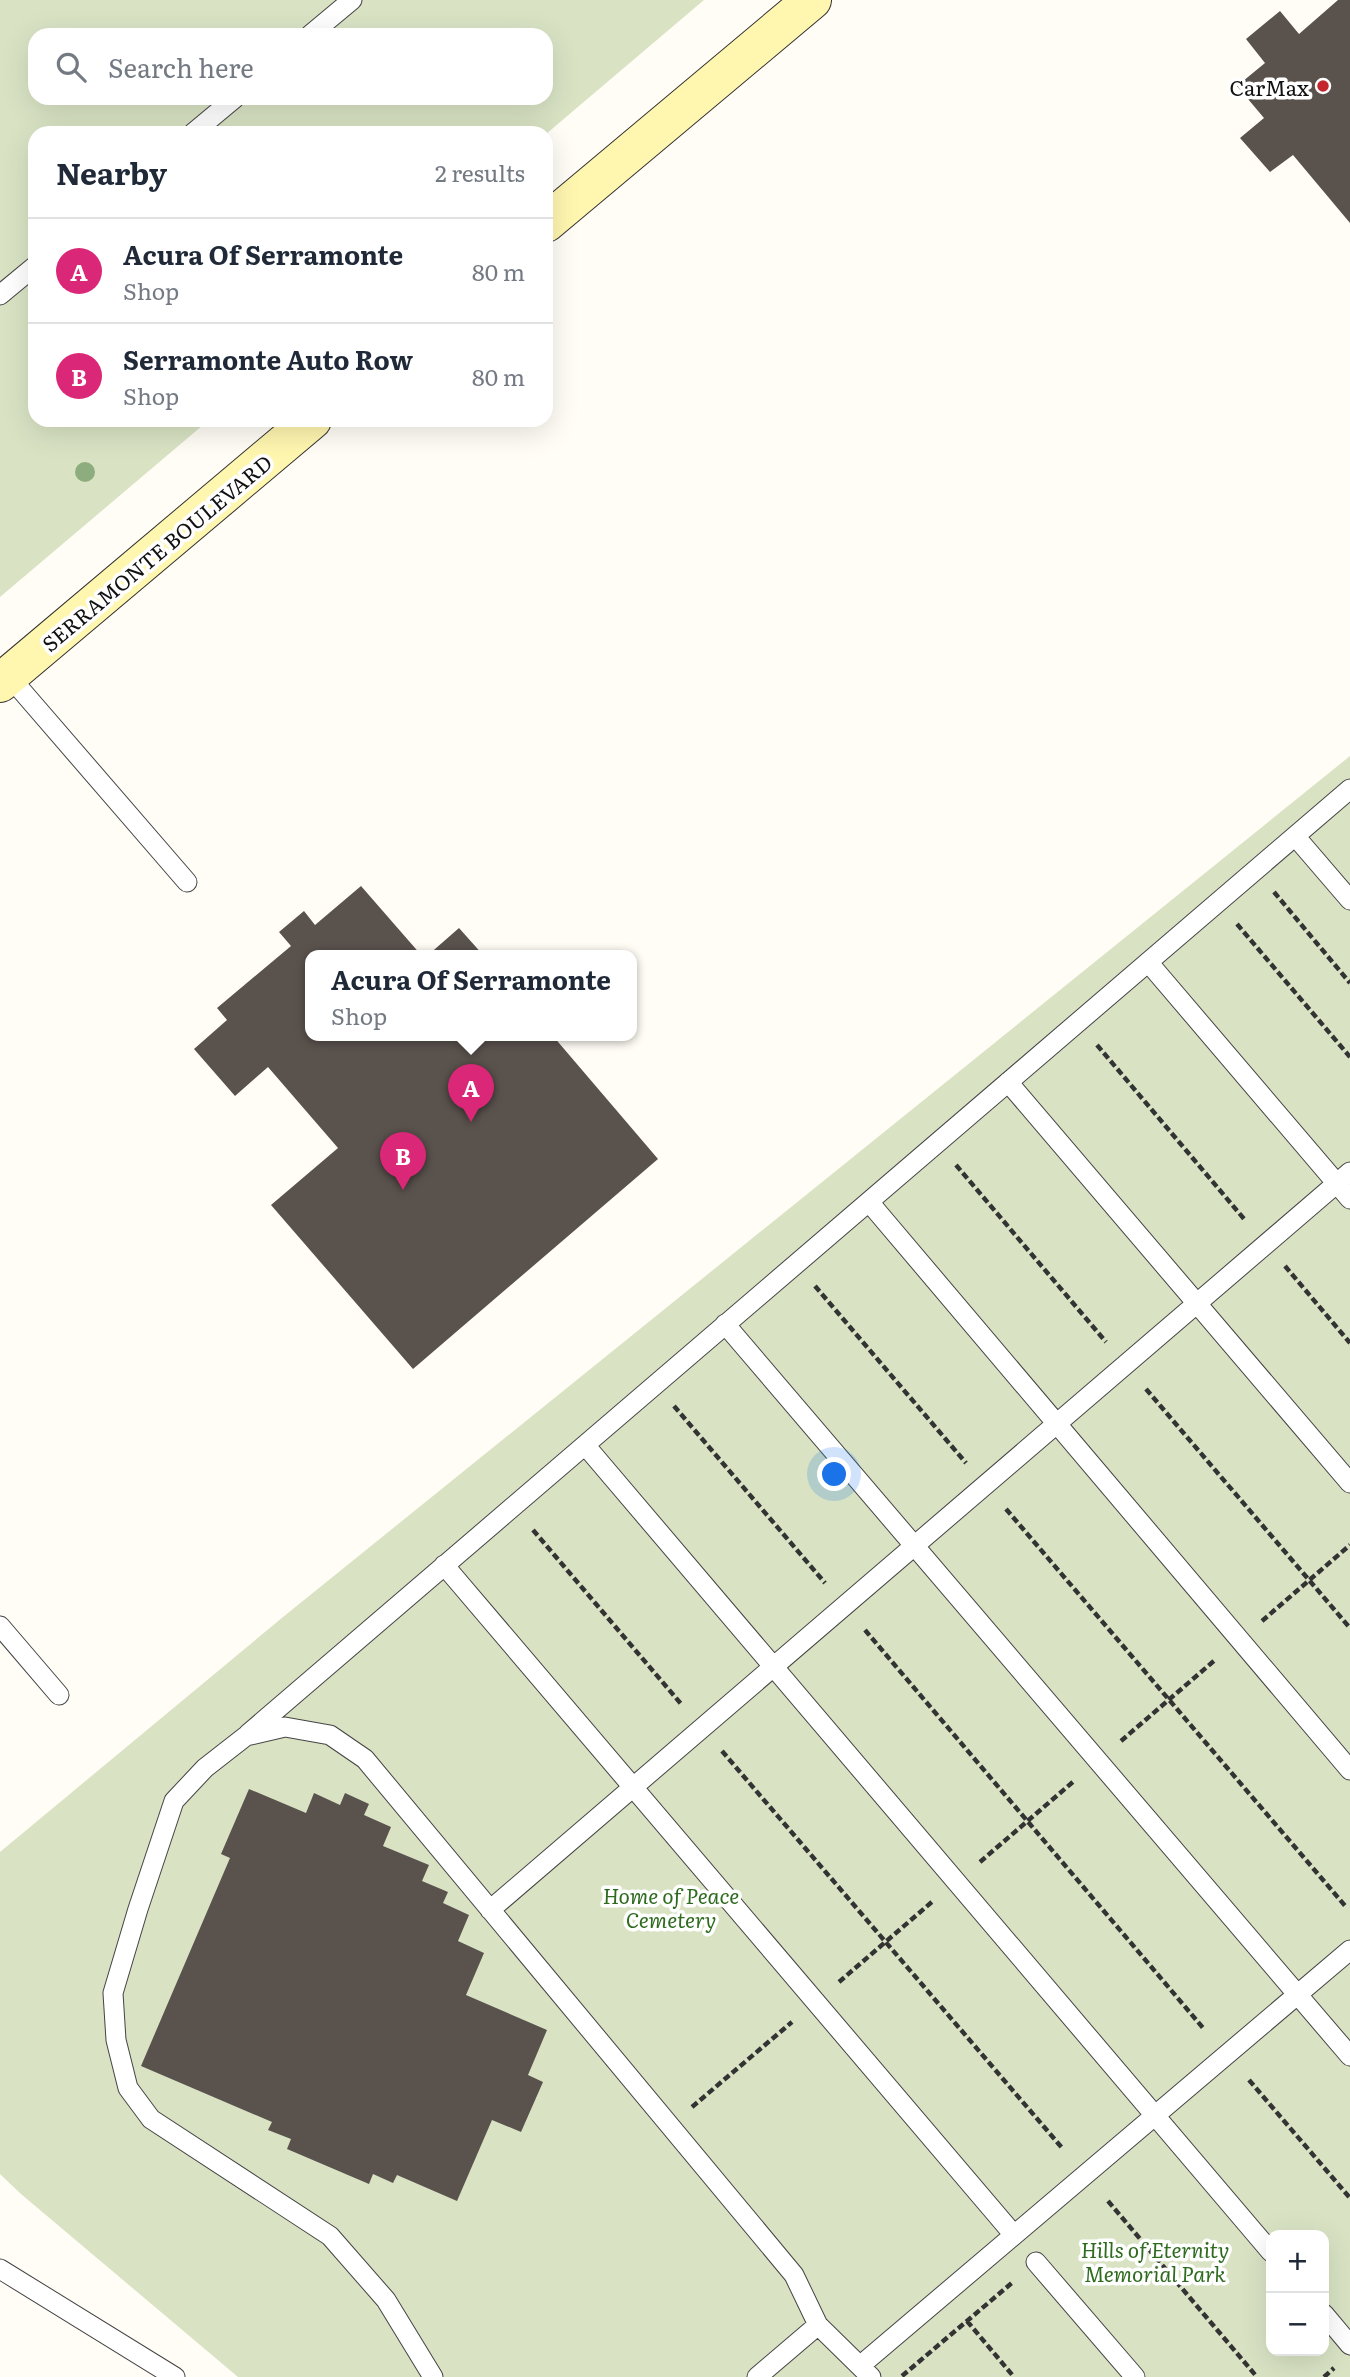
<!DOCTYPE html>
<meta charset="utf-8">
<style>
:root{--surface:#fff;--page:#f2f2f3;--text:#1f2937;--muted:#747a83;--line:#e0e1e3;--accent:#db2777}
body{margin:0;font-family:Literata,serif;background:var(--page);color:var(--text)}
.controls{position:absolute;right:21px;bottom:21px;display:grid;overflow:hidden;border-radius:14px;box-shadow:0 7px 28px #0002}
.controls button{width:63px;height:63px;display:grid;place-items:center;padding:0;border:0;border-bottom:2px solid var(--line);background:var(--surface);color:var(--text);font:35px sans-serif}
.you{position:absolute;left:835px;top:1475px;width:24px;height:24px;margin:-18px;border:5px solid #fff;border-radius:50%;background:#1a73e8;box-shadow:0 0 0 10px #1a73e833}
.badge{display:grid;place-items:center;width:46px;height:46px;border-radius:50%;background:var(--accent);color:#fff;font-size:23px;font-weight:700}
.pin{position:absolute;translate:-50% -58px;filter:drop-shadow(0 2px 4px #0008)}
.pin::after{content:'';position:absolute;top:37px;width:24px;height:21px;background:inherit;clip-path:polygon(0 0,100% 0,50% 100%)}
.popup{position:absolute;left:305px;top:950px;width:332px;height:91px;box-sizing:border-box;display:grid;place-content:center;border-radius:14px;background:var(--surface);filter:drop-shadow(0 2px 5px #0005);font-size:23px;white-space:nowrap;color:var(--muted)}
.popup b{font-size:26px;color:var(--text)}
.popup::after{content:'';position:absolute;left:50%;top:100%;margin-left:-14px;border:14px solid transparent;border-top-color:var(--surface)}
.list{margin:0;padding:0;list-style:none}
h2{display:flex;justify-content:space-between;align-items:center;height:91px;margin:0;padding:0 28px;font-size:30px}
h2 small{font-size:23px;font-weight:400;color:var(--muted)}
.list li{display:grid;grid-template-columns:46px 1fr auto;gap:21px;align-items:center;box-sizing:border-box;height:105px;padding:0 28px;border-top:2px solid var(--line)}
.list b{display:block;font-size:26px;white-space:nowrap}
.list p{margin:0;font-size:23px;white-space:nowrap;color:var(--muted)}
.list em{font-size:23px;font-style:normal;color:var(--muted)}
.icon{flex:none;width:38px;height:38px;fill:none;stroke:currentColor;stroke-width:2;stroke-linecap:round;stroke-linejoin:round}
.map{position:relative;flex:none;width:1350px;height:2377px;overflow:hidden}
.search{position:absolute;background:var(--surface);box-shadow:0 7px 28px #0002;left:28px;top:28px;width:525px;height:77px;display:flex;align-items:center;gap:18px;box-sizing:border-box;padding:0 24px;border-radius:21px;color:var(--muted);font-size:26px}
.panel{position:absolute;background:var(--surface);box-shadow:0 7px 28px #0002;left:28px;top:126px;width:525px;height:301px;border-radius:21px}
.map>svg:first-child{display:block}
</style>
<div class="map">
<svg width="1350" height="2377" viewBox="0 0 1350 2377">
<rect width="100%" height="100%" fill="#fffdf5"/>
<path fill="#d9e3c4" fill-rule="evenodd" d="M0,0H704L546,134L35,133V420H209L0,597ZM35,35H546V98H35Z
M1350,756V2377H238L21,2194L0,2174V1852L283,1617ZM1271,2235H1324V2351H1271Z"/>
<path fill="#5a524d" d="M1338,0H1350V223L1293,155L1270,172L1240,138L1264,118L1237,86L1265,63L1246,39L1280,11L1299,34Z
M361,886L422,956H310V1036H553L658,1159L413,1369L271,1205L338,1148L268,1067L235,1096L194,1049L227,1020L217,1008L291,946L279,932L304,911L315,925Z
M459,928L484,956H427Z
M249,1789L306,1813L314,1793L340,1805L345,1793L369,1804L364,1815L391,1827L383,1846L429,1865L422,1881L448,1892L443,1903L469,1915L458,1941L484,1953L466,1995L547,2030L528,2075L543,2082L521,2132L492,2120L457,2201L397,2175L393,2183L373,2174L369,2184L287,2149L291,2139L268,2130L272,2122L141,2066L230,1858L221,1854Z"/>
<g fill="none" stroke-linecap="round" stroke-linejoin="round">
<g stroke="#444" stroke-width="21">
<path id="service" d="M310,35L352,0
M193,133L235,98
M0,295L35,266
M9,676L187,882
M1295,836L1350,900
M1148,962L1350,1199
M1008,1082L1350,1483
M869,1202L1350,1770
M725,1324L1350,2056
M585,1445L1271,2252
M444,1565L1014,2235
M0,1626L59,1695
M248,1734L1350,789
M490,1910L1350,1172
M1036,2262L1135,2377
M0,2269L175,2377
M1324,2314L1350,2345
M861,2365L1350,1950
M433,2377L386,2300L330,2236L151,2119L128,2088L116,2040L113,1993L138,1909L174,1801L205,1768L246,1736L285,1727L330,1735L365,1759L794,2275L818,2325
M757,2377L818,2325L871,2377"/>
</g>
<g stroke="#333" stroke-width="40">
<path id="secondary" d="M546,223L812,0
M0,683L312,420"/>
</g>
<path stroke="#333" stroke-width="4.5" stroke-dasharray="7 3.5" stroke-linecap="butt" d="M1274,892L1350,983
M1237,924L1350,1057
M1097,1045L1245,1220
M956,1165L1106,1342
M1285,1266L1350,1343
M815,1286L966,1463
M1146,1389L1350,1628
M674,1406L825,1583
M1006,1509L1347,1908
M533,1530L682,1705
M1262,1621L1350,1545
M865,1630L1204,2029
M1121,1741L1215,1660
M722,1751L1063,2149
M980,1862L1074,1781
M839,1982L933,1901
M1249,2080L1350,2198
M692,2107L792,2022
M1108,2201L1257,2377
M967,2321L1014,2377
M902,2376L1013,2282
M1324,2377L1334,2368"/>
<use href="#service" stroke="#fff" stroke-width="19"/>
<use href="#secondary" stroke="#fff6b0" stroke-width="38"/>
</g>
<circle fill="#8dad7f" cx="85" cy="472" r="10"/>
<circle fill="#c4262e" stroke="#fff" stroke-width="2.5" cx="1323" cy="86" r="7"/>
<g text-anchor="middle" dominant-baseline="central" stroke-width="7" stroke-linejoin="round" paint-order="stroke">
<g font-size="21" fill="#111" stroke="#fff" text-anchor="end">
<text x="1309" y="86">CarMax</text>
</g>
<g font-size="21" fill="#111" stroke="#fff">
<text transform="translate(156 552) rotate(-40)">SERRAMONTE BOULEVARD</text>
</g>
<g font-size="21" font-style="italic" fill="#2f6b1f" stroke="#fff">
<text x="671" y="1894">Home of Peace<tspan x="671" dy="24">Cemetery</tspan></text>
<text x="1155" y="2248">Hills of Eternity<tspan x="1155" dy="24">Memorial Park</tspan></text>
</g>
</g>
</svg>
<div class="controls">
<button>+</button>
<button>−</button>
</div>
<div class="you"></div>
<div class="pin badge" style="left:471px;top:1122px">A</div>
<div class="popup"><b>Acura Of Serramonte</b>Shop</div>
<div class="pin badge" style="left:403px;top:1190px">B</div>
<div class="search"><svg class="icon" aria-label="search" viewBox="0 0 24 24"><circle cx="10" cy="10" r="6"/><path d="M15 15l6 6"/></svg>Search here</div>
<section class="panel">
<h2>Nearby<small>2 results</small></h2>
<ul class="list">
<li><span class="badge">A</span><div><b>Acura Of Serramonte</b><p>Shop</p></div><em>80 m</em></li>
<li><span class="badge">B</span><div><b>Serramonte Auto Row</b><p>Shop</p></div><em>80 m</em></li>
</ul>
</section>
</div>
